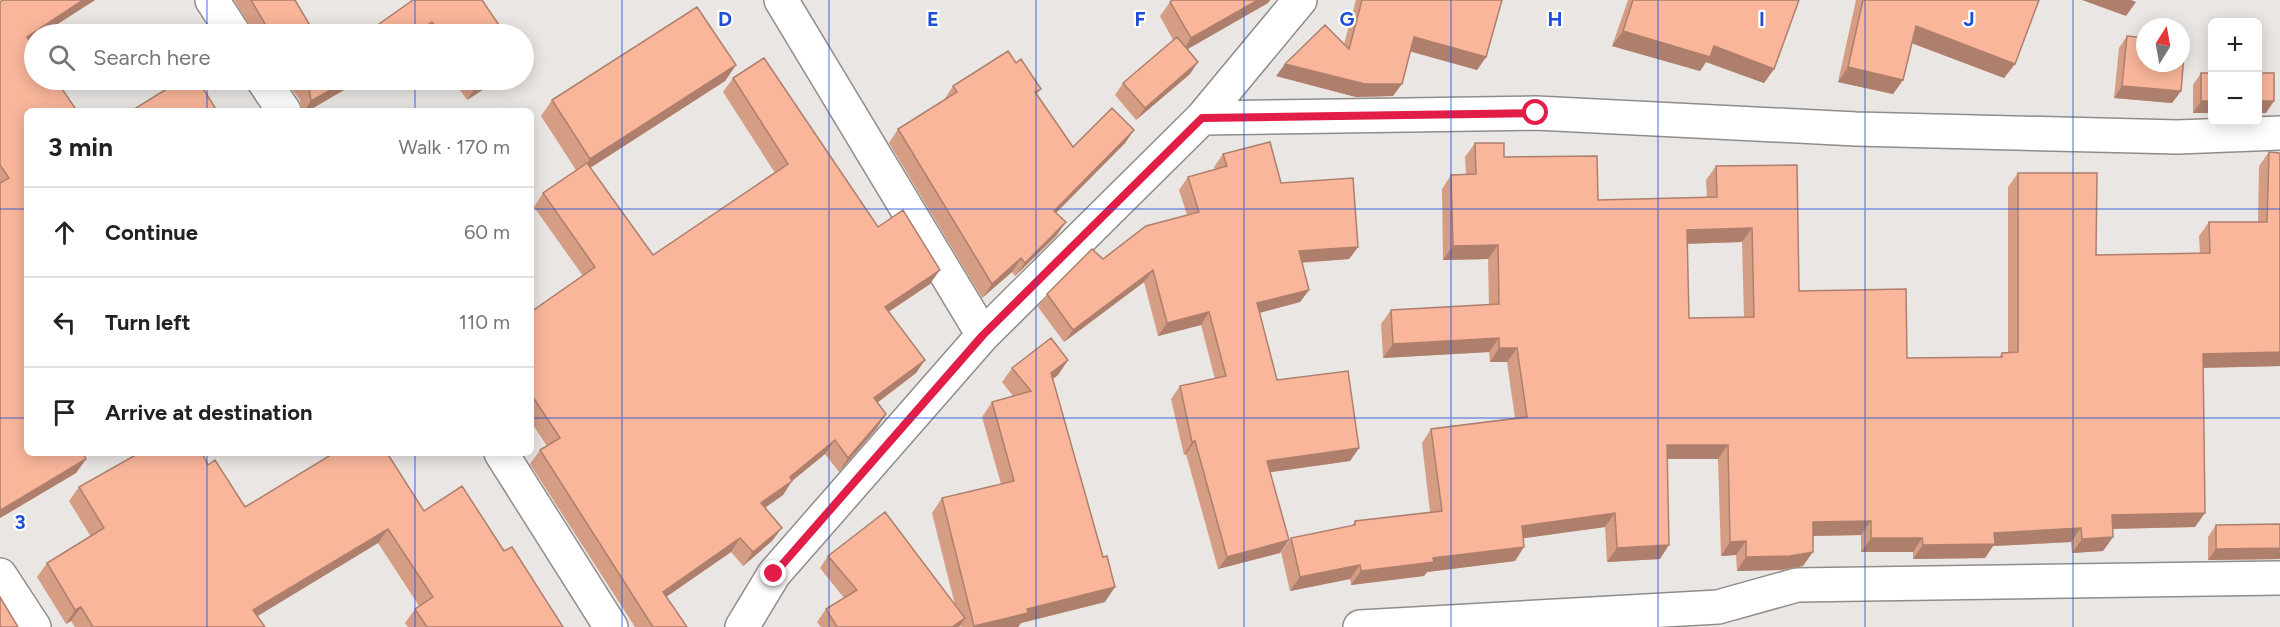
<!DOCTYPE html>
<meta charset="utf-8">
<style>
:root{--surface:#fff;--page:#f6f6f6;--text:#222;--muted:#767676;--line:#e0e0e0}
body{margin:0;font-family:Figtree,sans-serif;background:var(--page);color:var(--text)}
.controls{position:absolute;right:18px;top:18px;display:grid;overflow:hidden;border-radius:9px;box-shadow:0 3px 15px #0003}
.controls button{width:54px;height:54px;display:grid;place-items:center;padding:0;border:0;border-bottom:2px solid var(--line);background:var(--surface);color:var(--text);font:30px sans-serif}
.compass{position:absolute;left:2136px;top:18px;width:54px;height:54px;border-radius:50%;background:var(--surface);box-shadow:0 3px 15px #0003;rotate:11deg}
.stop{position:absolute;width:18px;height:18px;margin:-14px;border:4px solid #e11d48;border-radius:50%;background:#fff}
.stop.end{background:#e11d48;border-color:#fff;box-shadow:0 2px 6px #0008}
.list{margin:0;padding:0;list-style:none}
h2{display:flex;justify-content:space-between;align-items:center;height:78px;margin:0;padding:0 24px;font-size:26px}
h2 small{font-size:20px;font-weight:400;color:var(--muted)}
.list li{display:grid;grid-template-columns:39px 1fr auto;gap:18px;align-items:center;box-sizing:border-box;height:90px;padding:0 24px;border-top:2px solid var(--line)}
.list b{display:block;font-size:22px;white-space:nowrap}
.list em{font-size:20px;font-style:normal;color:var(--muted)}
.icon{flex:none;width:33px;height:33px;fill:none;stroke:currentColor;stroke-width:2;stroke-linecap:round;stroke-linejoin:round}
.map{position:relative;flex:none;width:2280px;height:627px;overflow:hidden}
.search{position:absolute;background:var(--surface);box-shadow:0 3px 15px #0003;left:24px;top:24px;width:510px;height:66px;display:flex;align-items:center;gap:15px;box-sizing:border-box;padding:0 21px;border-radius:33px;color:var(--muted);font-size:22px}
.panel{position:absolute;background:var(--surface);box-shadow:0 3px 15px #0003;left:24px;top:108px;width:510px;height:348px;border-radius:9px}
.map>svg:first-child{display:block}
</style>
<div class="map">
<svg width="2280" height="627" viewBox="0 0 2280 627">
<rect width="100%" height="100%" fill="#eae6e4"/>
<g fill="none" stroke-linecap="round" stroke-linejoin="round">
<g stroke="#908c8a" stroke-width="36">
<path id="street" d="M212,0L234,34
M781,0L983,335
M263,80L284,111
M1202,118L1536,113L1856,129L2178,137L2280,133
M501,453L611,627
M0,575L34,627
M742,627L774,574L983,335L1202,118L1300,0
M1360,627L1718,607L1797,585L2280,578"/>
</g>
<use href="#street" stroke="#fff" stroke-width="33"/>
</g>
<path fill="#d69d85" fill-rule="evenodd" d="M3,0H95L42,34H34V39L31,42L27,111V453L86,459L76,473L0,518V2Z
M234,0H296L295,1L315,34H254Z
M413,0L505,34H365Z
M1173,0H1270L1268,3L1187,49L1190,74L1136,120L1115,95L1123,83L1173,40L1160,16L1170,2Z
M1356,0H1502L1486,57L1477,70L1411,51L1393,96L1356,97L1276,76L1344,44Z
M1628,0H1799L1774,69L1764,83L1706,62L1700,71L1612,46Z
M1856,0H2039L2015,64L2004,78L1912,43L1903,80L1893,94L1838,82Z
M2127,36L2181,91L2172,103L2114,98L2119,48Z
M1016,63L1041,89L1037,94L1073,147L1134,130L1125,143L1056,213L1066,222L1056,236L1015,276L1012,272L982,298L889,143L898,129L944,100L953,86Z
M736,65L725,81L590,168L653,255L775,173L723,92L733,78L878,227L930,284L888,312L925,360L916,373L877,403V428L839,472L825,454L792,481L783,495L765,508L772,541L743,566L731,552L666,597L687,627H635L530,464L540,450L547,446L531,422V312L583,276L534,207L543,193L576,170L541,116L552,100Z
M2201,73L2212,113H2193V85Z
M285,80H361L308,111H301L300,100Z
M453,80H498L467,100Z
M1475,143L1598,200L1707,198L1706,180L1716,166L1799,291L1907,358L1999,357L2002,353L2008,352V187L2018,173L2096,255L2200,254L2199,236L2209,222H2258L2259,166L2269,152L2280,366L2203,368L2195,527L2113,529V537L2103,551L2072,553L2071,542L1993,546L1985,558L1913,559V552H1861V535L1813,536L1803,566L1781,570L1737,571L1736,555L1721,556L1718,459H1667L1660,559L1607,562L1605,527L1523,538L1515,561L1427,572L1424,576L1351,585L1350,579L1290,591L1281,552L1291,538L1352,526L1355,521L1430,512L1422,443L1431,429L1515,418L1507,362H1490L1489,352L1383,358L1381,324L1391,310L1489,305L1488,259L1443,260L1442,189L1451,175L1466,174L1465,157ZM1742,242L1744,317L1689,318L1687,244Z
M1223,154L1281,183L1358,247L1349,259L1302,263L1309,290L1300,302L1259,313L1277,380L1359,448L1350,461L1270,472L1280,553L1218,569L1186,454L1184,455L1171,399L1180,386L1215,379L1201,325L1158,336L1144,282L1064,342L1038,307L1047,294L1103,259L1187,215L1179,190L1188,177L1215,169L1214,167Z
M1068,360L1058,375L1053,379L1105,602L1021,623L1018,627H961L960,625L959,627H821L817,622L826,609L844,598L820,568L828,556L955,605L932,513L942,498L1001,484L982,417L992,402L1013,396L1002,382L1012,368Z
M208,465L245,507L424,511L504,551L563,627H408L405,623L415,609L419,606L378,543L257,616L265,627H75L71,621L66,624L37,577L47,563L91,537L69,501L79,487Z
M2216,525L2280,559L2208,560V537Z"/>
<path fill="#ae7f6c" d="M83,0H95L42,34H34V39L17,51L27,37Z
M1258,0H1270L1268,3L1181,53L1191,38Z
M2082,0H2131L2136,2L2126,16Z
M432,22L424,34H415Z
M1916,26L2015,64L2004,78L1906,41Z
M1623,31L1714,46L1774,69L1764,83L1706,62L1700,71L1612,46Z
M1414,37L1486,57L1477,70L1405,50Z
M1198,62L1190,74L1136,120L1145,108Z
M1285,64L1402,84L1393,96L1356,97L1276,76Z
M736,65L725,81L579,175L590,159Z
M1848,67L1903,80L1893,94L1838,82Z
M348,80H361L308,111H304L311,101Z
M487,80H498L467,100L476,87Z
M2122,86L2181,91L2172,103L2114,98Z
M2201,101H2212V113H2193Z
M2258,101H2274L2266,113H2258Z
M1134,130L1125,143L1044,225L1054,211Z
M1066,222L1056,236L1015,276L1025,263Z
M1752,228L1742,242L1677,244L1687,230Z
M1498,245L1488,259L1443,260L1453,246Z
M1358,247L1349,259L1290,263L1299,251Z
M1021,258L1012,272L982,298L992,284Z
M940,270L930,284L875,321L885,307Z
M1153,270L1144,282L1064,342L1073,330Z
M1309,290L1300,302L1248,316L1257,303Z
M1209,312L1201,325L1158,336L1167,323Z
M1499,338L1489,352L1383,358L1393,344Z
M1499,348H1517L1507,362H1490Z
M2280,352V366L2193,368L2203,354Z
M925,360L916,373L865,412L874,398Z
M1068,360L1058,375L1041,388L1051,373Z
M886,414L877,428L839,472L848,458Z
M835,440L825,454L787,485L792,481L783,495L751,517L761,503L790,477Z
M1195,441L1186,454L1184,455L1192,442Z
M1667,445H1728L1718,459H1657Z
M1359,448L1350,461L1258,474L1267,461Z
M86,459L76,473L0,518V511L1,510Z
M1615,513L1605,527L1512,540L1522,526Z
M2205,513L2195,527L2102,529L2112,515Z
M1871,521L1861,535L1803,536L1813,522Z
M782,528L772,541L743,566L753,552Z
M2081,528L2071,542L1993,546L1985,558L1913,559L1923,545L1994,533Z
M388,529L378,543L243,625L253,610Z
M2113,537L2103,551L2072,553L2082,539Z
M740,538L731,552L653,606L663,592Z
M1871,538H1922L1913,552H1861Z
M1289,540L1280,553L1218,569L1227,557Z
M1746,541L1736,555L1721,556L1730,542Z
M1669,545L1660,559L1607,562L1617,548Z
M1524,547L1515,561L1427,572L1424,576L1351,585L1361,571L1433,558Z
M2280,548V559L2208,560L2216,549Z
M1813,552L1803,566L1781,570L1737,571L1746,557Z
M1360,565L1350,579L1290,591L1300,577Z
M1115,587L1105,602L1021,623L1018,627H974L1027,609Z
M81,607L71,621L66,624L75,610Z
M965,618L959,627H952Z"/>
<path fill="#f9b69b" stroke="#ae7f6c" stroke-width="1.5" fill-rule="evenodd" d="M3,0H83L27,37L34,48V80H56L77,111H27V453H83L86,459L1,510L0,507V183L9,178L0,165V2Z
M251,0H295L315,34H271Z
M413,0H482L505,34H441L432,22L415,34H365Z
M1173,0H1258L1191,38L1170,2Z
M1362,0H1502L1486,57L1414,37L1402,84H1365L1285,64L1325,25L1349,49Z
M1633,0H1799L1774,69L1714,46L1710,57L1623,31Z
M1863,0H2039L2015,64L1916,26L1903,80L1848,67Z
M697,7L736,65L590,159L552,100Z
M2127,36L2145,38V63H2181V41L2185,42L2181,91L2122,86Z
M1177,37L1198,62L1145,108L1123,83Z
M1008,51L1016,63L1021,59L1041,89L1035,92L1073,147L1112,108L1134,130L1054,211L1066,222L1025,263L1021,258L992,284L898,129L957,92L953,86Z
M764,58L878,227L903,210L940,270L885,307L925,360L874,398L886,414L848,458L835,440L790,477L792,481L761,503L782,528L753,552L740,538L663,592L687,627H653L540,450L560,438L531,394V312L595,267L543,193L587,163L653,255L788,164L733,78Z
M2201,73H2212V101H2201Z
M2258,73H2274V101H2258Z
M181,80H198L217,111H131Z
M304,80H348L311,101L309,87Z
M471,80H487L476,87Z
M1270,142L1281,183L1353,178L1358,247L1299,251L1309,290L1257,303L1277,380L1348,371L1359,448L1267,461L1289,540L1227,557L1195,441L1192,442L1180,386L1226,376L1209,312L1167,323L1153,270L1073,330L1047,294L1092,249L1103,259L1146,226L1199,212L1188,177L1227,166L1223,154Z
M1475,143H1504V157L1597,156L1598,200L1717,197L1716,166L1797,165L1799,291L1906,289L1907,358L2002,357V353L2018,352V173H2097L2096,255L2210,253L2209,222H2267L2269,152L2280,153V352L2203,354L2205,513L2112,515L2113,537L2082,539L2081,528L1994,533L1995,544L1923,545L1922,538H1871V521L1813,522V552L1790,556L1746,557V541L1730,542L1728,445H1667L1669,545L1617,548L1615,513L1522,526L1524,547L1433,558L1434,562L1361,571L1360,565L1300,577L1291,538L1355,525V521L1442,511L1431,429L1527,417L1517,348H1499V338L1393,344L1391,310L1499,304L1498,245L1453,246L1451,175L1476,174ZM1752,228L1754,317L1689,318L1687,230Z
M1051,338L1068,360L1051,373L1103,557L1107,556L1115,587L1027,609L1028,613L974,626L942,498L1014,481L992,402L1031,391L1012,368Z
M139,453H202L208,465L215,460L245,507L334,453H387L424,511L462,486L504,551L512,547L563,627H427L415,609L433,597L388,529L253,610L265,627H93L81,607L75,610L47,563L104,528L79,487Z
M885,512L965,618L952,627H837L826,609L857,590L828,556Z
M2280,524V548L2216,549V525Z
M0,597L18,627H0Z"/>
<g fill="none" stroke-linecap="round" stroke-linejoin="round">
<path stroke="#e11d48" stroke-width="8" d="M774,574L983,335L1202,118L1536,113"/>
</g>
<path fill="none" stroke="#1d4ed8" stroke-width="1.5" stroke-opacity="0.55" d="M207,0V34M415,0V34M622,0V627M829,0V627M1036,0V627M1244,0V627M1451,0V627M1658,0V627M1865,0V627M2073,0V627M207,80V111M415,80V111M0,209H27M531,209H2280M0,418H27M531,418H2280M207,453V627M415,453V627"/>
<g font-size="20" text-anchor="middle" font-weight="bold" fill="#1d4ed8" stroke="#fff" stroke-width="4.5" stroke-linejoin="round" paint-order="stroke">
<text x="725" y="26">D</text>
<text x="933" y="26">E</text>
<text x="1140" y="26">F</text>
<text x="1347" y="26">G</text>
<text x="1555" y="26">H</text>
<text x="1762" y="26">I</text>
<text x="1969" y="26">J</text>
<text x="20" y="529">3</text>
</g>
</svg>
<div class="controls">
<button>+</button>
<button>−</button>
</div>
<svg class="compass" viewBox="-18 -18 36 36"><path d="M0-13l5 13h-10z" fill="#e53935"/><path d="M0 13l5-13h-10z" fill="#767676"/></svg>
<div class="stop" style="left:1536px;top:113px"></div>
<div class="stop end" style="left:774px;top:574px"></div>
<div class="search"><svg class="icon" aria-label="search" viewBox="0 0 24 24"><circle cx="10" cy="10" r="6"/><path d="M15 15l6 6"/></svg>Search here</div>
<section class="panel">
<h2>3 min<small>Walk · 170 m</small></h2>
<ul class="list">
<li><svg class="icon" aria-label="ahead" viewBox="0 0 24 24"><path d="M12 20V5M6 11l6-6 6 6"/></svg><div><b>Continue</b></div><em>60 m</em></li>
<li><svg class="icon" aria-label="left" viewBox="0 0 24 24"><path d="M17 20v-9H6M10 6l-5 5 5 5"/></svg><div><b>Turn left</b></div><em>110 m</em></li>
<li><svg class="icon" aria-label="arrive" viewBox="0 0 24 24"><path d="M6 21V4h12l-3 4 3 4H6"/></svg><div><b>Arrive at destination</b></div></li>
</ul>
</section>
</div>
